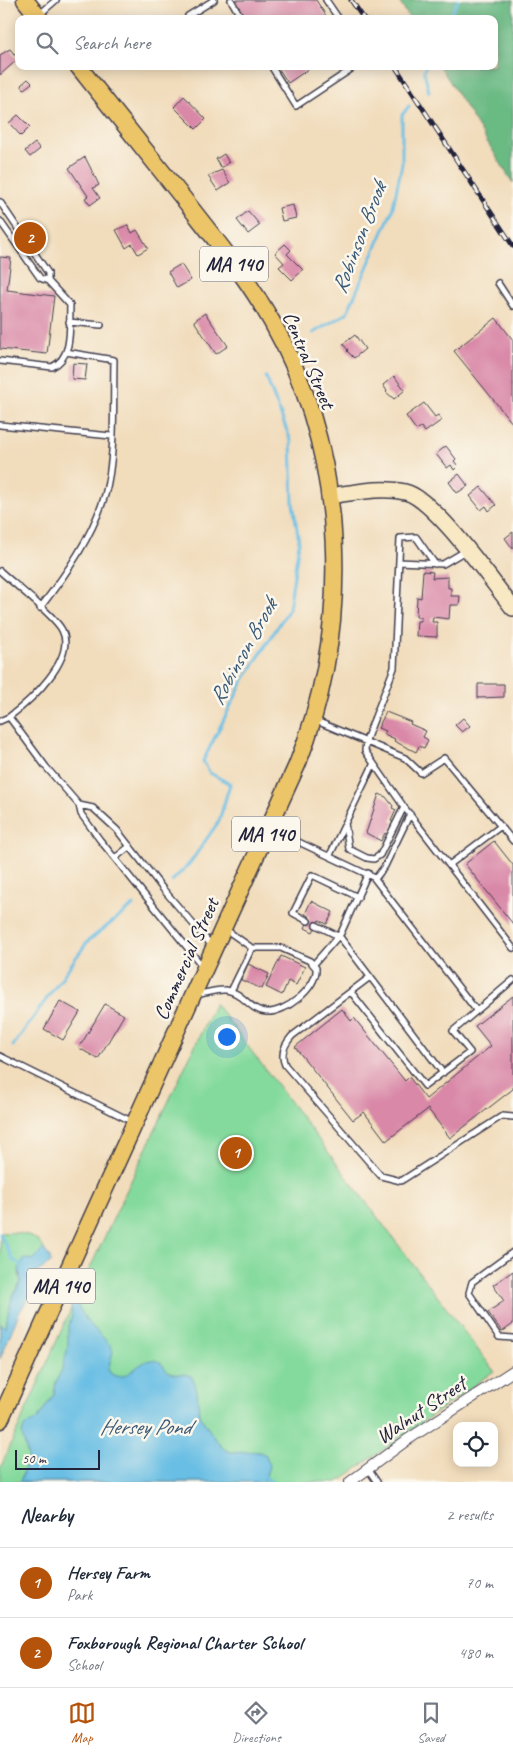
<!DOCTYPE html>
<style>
:root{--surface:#fff;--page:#f2f2f3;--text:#1f2937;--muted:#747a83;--line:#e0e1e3;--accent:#b45309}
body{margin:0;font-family:Caveat,sans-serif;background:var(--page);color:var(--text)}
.controls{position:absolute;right:15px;bottom:15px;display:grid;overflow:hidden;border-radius:10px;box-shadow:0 2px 12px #0003}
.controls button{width:45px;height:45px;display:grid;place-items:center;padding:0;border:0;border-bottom:1px solid var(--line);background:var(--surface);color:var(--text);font:25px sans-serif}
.scale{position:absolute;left:15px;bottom:12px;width:85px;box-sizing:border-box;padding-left:5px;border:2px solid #22223b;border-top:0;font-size:14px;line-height:18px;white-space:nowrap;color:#22223b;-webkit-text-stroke:4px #fbf7ec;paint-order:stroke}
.you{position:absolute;left:226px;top:1036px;width:18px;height:18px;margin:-12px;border:4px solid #fff;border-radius:50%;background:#1a73e8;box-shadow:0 0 0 8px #1a73e833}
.badge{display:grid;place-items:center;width:32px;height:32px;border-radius:50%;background:var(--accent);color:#fff;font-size:16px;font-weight:700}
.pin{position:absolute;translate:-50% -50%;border:2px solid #fff;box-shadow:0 1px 5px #0006}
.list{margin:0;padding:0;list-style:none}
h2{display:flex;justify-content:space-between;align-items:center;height:65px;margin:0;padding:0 20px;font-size:21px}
h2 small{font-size:16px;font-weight:400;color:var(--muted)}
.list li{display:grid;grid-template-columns:32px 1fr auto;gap:15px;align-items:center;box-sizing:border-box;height:70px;padding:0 20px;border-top:1px solid var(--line)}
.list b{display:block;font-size:19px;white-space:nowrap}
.list p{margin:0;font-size:16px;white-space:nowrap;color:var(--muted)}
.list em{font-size:16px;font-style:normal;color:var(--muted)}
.icon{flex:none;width:28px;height:28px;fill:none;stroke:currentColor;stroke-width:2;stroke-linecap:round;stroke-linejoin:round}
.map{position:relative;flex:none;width:513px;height:1482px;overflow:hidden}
.search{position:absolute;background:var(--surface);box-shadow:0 2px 12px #0003;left:15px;right:15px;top:15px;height:55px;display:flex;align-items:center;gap:12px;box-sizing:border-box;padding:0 18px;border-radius:10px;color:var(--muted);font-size:19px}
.sheet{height:205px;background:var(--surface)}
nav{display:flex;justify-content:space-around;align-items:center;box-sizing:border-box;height:70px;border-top:1px solid var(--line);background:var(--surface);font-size:14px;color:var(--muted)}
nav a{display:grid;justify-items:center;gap:2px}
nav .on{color:var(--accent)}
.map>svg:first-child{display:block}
</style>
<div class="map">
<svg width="513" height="1482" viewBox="0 0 513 1482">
<rect width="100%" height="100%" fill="#fbf7ec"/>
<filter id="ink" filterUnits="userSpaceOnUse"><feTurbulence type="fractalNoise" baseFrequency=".02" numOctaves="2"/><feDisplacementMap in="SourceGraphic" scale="10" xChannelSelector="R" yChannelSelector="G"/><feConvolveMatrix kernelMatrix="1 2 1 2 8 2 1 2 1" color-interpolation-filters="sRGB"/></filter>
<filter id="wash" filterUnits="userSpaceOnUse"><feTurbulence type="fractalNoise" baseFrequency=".0096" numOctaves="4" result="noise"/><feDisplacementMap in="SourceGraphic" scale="20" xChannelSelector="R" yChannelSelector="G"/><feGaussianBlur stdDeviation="1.12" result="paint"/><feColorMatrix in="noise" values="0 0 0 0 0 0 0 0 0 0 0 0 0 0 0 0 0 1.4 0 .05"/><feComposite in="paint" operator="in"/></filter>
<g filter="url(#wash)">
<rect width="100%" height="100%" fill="#f1dcbb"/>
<path fill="#84da9d" stroke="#537e6c" d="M215,1003L494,1371L338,1482H0V1469L73,1304Z
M0,1233C16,1232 36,1232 44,1249L33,1260L27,1259L19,1273L21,1282L0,1350Z"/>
<path fill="#6bba84" stroke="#466e60" d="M398,0H513V183L440,66H494V19H410Z"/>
<path fill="#67bee4" stroke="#447090" d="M44,1249L50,1258L51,1263L37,1272L33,1290L19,1313L0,1359V1324L5,1327L12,1297L21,1282L19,1269L24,1259L33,1260Z
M75,1301L87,1321L111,1346L113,1352L108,1369L110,1373C127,1385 136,1361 152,1360C164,1360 163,1370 171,1373C178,1376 184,1372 191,1376C200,1389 196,1400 200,1414C200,1418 221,1447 224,1449C238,1458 253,1446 266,1455L269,1466L264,1482H20L28,1457L22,1434L24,1428L26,1425L37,1420L54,1394L56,1382L63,1367L68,1347V1328L72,1316L71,1306Z"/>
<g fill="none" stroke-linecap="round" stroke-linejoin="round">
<path stroke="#67bee4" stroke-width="3" d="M449,19L458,0
M426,66L424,71L429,92
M313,333L347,313L392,211L402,164V115L409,106
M172,881L190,863L219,821L230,784L210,773L203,761L242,683L289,609L299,542L293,503L291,441L266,377
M13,1046L88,941L134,905
M0,1234L13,1260L24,1266
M264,1476L271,1482"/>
</g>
<g id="blocks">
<path fill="#d988a7" d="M234,0H316L328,19H246Z
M10,49L18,59L0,75V55Z
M277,66H313L288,83Z
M28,79L32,83L24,89L21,85Z
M184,96L206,119L196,129L174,107Z
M18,115L30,127L21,136L9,123Z
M35,143L40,149L30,157L25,151Z
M224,154L229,163L221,168L216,159Z
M85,157L99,185L93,188L100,198L90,205L85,198L88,196L69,168Z
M222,170L230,183L218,191L208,176Z
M293,205L296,218L282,221L279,208Z
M248,211L260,225L248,234L237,220Z
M128,225L132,233L137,230L148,248L138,254L132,244L126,248L116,230Z
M285,244L291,250L287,254L303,270L292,280L279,267L284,263L275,253Z
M0,257L11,258L7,290L54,296L47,354L0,349Z
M181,264L191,280L177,288L168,272Z
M205,313L228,346L216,354L194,321Z
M496,318L513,340V424L454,351Z
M355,335L365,349L354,358L347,351L348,350L343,344Z
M73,363L87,364L85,380L72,379Z
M394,376L405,390L394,399L386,392L387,391L383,385Z
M424,403L435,417L438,415L442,420L425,432L421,427L416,430L406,416Z
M446,446L456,459L454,461L458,466L454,470L451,465L447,468L436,454Z
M459,474L468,486L457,493L449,482Z
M481,487L496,505L489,511L486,506L481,510L470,496Z
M513,532V549L505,538Z
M423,571L433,572L432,578L448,577V588H451V596H460L459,605H450L449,619L433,617L432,622H437V637L416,636L417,621H421V617H416L417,597L421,598Z
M478,684H504V697L478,698Z
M386,712L411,722L410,724L426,731L423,737L428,740L424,748L419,746L416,752L394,741L395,739L384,734L386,731L378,728Z
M463,718L470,726L462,732L455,725Z
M379,794L386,797L393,806L392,808L396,810L391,821L394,823L388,835L385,833L381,841L366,833Z
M494,841L513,865V924L465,864Z
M311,901L333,912L327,924L319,920L313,932L305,928L310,917L305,914Z
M281,956L305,967L296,985L288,981L282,995L266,987Z
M248,964L269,974L262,989L241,980Z
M513,996V1089L450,1138L428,1109L386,1141L364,1112L353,1120L295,1047L342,1009L351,1021L354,1018L405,1081L409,1077L426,1099L491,1046L475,1026Z
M60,1001L80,1012L63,1040L44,1029Z
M105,1004L124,1015L98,1059L79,1048Z
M513,1271V1324L502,1332L488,1312L504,1301L493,1285Z"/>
</g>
</g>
<g filter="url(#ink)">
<use href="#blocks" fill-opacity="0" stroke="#413e4e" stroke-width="1"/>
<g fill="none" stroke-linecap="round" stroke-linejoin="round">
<g stroke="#413e4e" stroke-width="8">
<path id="lane" d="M231,0L242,19
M326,0L339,19
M40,14L56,0
M188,16L214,0
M271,66L296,106L356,66
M0,202L48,273V281
M0,221L40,278L48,281L70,305C69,326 74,357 52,367L0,361
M498,283L513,306
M69,322L101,325
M0,425L111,436
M399,562L443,564L467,550
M435,564L416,537L400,538L394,668L366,740L365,751L404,807L513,948
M0,571C14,584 54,615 62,630C77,659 29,702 9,717
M40,608C67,573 92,537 105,495C116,456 113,401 114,360L66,352
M314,720L405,758L421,773L444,758L513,841
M0,721L9,717L46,767L79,805L81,814L100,840L203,967
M79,805L93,808L117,830L163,889L212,946
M345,823L349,849L367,858L374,859L380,855L404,807
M271,829L373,877L476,1010
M330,855L373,765
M115,858L130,846
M449,865L501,826
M375,879L385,866L410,814
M308,921L293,913L312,875L358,897
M316,925L340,937L443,1073
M314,964L341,933L368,873
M370,977L292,1036C284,1045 280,1054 285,1065L381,1176L401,1181L502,1116L513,1117
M231,991L252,948
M351,992L425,1086L470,1052L453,1031L513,980
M196,995C206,993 217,989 226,990C243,992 250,1011 266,1012C284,1014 318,988 316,968L310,961L281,948H252L225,929
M0,1056L131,1121
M513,1252L472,1282L469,1293L499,1337L513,1338
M368,1469L377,1482"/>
</g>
<g stroke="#413e4e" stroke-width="12">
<path id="street" d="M350,1482L407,1440L513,1371"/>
</g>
<g stroke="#413e4e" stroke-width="18">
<path id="secondary" d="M329,496C353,493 381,486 405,492C434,498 492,582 513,608"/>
</g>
<g stroke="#413e4e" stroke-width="19">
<path id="primary" d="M25,0L40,19
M0,1420L297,765C353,625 347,455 272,322C247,277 214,238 183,198C148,154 113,110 78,66"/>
</g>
<use href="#lane" stroke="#fff" stroke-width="5"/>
<use href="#street" stroke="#fff" stroke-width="10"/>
<use href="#secondary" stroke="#f8e8c3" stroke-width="15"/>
<use href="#primary" stroke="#edc569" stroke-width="16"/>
<g stroke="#22223b" stroke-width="5">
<path id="rail" d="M351,0L364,19
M395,66L513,246"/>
</g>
<use href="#rail" stroke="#fbf7ec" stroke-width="3" stroke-dasharray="9" stroke-linecap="butt"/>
</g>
</g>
<g text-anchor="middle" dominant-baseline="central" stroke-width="5" stroke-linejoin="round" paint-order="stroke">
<g fill="#fbf7ec" stroke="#636270" stroke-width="1">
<rect x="200" y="246.5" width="68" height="35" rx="4"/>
<rect x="232" y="816.5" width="68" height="35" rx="4"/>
<rect x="27" y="1268.5" width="68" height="35" rx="4"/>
</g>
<g font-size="20" font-weight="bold" fill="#22223b">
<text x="234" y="264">MA 140</text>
<text x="266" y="834">MA 140</text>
<text x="61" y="1286">MA 140</text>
</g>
<g font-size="21" fill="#22223b" stroke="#fbf7ec">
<text transform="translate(309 360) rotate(67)">Central Street</text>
<text transform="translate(186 959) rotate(-66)">Commercial Street</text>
<text transform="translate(421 1410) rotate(-34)">Walnut Street</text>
</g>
<g font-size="22" font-style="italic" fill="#3a5976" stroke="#fbf7ec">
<text transform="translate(359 238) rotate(-69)">Robinson Brook</text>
<text transform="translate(243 652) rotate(-61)">Robinson Brook</text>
<text x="145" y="1427">Hersey Pond</text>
</g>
</g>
</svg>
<div class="controls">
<button><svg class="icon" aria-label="locate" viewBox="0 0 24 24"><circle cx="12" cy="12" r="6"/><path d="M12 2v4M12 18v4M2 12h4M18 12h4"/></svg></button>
</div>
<div class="scale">50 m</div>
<div class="you"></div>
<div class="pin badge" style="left:236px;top:1153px">1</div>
<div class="pin badge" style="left:30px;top:238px">2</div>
<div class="search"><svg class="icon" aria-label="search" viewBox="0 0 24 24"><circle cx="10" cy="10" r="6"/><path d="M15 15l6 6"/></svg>Search here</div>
</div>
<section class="sheet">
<h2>Nearby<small>2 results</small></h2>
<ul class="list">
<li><span class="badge">1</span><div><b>Hersey Farm</b><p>Park</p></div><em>70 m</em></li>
<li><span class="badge">2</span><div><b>Foxborough Regional Charter School</b><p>School</p></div><em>480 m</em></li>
</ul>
</section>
<nav>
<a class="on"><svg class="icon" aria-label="map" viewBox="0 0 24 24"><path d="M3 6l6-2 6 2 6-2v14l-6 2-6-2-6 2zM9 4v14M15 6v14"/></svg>Map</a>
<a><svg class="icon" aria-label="directions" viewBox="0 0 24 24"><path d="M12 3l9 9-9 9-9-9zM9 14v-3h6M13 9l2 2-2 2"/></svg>Directions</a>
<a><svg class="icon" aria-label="saved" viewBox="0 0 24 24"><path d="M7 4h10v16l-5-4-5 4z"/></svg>Saved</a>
</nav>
